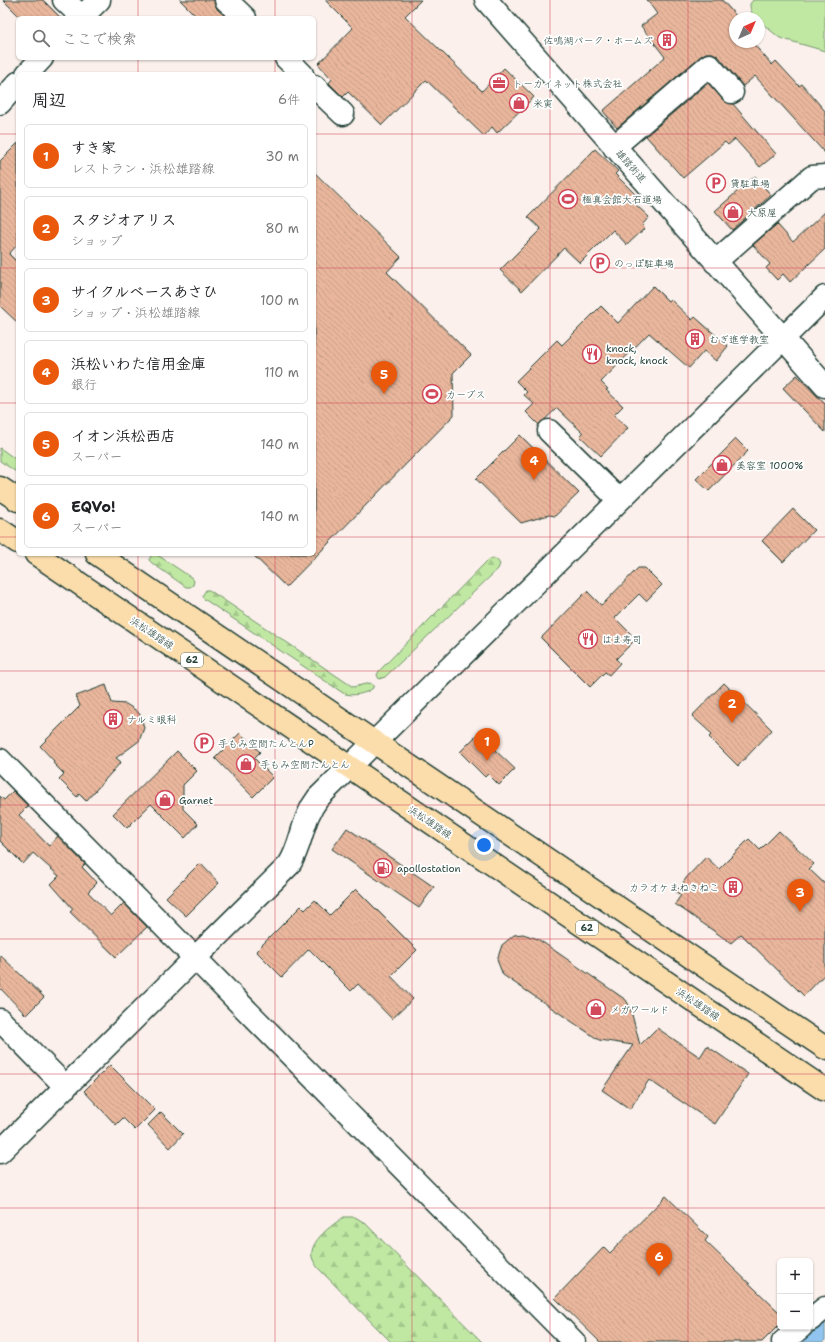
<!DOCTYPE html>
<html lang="ja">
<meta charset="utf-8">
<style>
:root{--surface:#fff;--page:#f2f2f2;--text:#202124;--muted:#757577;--line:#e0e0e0;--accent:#ea580c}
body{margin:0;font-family:"Shantell Sans","Klee One",sans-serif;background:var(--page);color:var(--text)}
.controls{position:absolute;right:12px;bottom:12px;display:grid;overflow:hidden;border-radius:6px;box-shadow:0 1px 3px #0004}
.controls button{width:36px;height:36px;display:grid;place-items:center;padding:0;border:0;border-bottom:1px solid var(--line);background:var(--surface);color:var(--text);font:20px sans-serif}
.compass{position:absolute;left:729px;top:12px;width:36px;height:36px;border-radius:50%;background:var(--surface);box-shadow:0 1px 3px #0004;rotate:44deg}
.you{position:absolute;left:484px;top:845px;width:14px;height:14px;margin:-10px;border:3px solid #fff;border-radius:50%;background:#1a73e8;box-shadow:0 0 0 6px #1a73e833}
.badge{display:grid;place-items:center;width:26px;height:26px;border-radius:50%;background:var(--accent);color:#fff;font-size:13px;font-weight:700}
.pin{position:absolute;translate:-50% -33px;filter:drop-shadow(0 1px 2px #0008)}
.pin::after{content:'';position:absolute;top:21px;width:14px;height:12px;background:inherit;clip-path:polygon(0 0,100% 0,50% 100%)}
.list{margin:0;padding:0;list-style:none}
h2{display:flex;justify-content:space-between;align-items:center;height:52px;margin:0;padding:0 16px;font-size:17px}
h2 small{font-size:13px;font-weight:400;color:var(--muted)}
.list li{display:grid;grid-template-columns:26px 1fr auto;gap:12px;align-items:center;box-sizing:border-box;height:64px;margin:0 8px 8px;padding:0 8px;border:1px solid var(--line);border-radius:6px}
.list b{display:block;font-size:15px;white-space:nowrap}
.list p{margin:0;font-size:13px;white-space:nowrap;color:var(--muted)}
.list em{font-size:13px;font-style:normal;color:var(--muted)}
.icon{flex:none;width:22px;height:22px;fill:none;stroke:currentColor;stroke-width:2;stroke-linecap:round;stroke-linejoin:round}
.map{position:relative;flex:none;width:825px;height:1342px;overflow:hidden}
.search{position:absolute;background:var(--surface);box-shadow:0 1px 3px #0004;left:16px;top:16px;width:300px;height:44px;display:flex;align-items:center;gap:10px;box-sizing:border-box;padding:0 14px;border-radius:6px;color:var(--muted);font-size:15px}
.panel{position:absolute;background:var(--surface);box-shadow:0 1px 3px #0004;left:16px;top:72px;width:300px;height:484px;border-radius:6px}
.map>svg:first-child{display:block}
</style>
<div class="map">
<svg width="825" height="1342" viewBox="0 0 825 1342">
<defs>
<pattern id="forest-firs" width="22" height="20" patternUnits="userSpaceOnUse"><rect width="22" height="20" fill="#c1e8a3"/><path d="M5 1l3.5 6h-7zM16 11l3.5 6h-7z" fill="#a5c88d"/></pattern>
<pattern id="building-back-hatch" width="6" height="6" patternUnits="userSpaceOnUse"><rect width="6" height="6" fill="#e9b69c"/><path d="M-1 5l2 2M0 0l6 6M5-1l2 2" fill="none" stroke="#c79d87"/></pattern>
</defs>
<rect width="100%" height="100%" fill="#fbf0eb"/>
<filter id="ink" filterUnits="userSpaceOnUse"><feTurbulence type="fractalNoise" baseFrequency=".025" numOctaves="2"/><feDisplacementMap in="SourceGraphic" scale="8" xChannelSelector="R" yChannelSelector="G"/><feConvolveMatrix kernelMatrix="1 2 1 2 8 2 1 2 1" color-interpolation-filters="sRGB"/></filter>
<g filter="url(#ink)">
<path fill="url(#forest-firs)" stroke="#70926c" d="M0,448L18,461V473L0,461Z
M152,554H156L192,578L194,581L193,585L190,587H186L152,563L149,560Z
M493,558L497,560L500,564L498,569L385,677L379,679L377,675L379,671L488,560Z
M206,590H209L353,687L370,683L373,685V688C366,694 351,697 343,693L204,599L202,596Z
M344,1217H355L365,1223L482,1342H391L318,1268C316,1265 313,1261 312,1257C309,1241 332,1225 344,1217Z"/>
<path fill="#c1e8a3" stroke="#70926c" d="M753,0H825V51L780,38L759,21V18C752,18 750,9 750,4Z"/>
<path fill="#91c5ef" stroke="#638fa4" d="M825,1323V1340L822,1342H801Z"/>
<path fill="url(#building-back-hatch)" stroke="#1f3d34" d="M3,0H43L61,18H21Z
M180,0H214L217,9L227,18H198Z
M325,0H421L405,16L482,91L504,68L534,97L497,133L492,127L484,136L426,80L382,125L348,92L343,97L329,83L332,79L318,64L353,28Z
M647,0H722L738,18H735V42H752L772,65L776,61L799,86L802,84L825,111V153L755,76L743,86L719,57L713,53H706L701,56L617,128L603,111L665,57L641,26L657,14Z
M708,83L723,100L733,104L776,154L760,167L735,139L728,145L725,142L683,178L646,136Z
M18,143V244L9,254L18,263V323L0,306V161Z
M595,149L618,171L615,174L640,199L635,204L649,217L642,225L645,228L627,245L613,230L580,263L564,248L522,291L500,270L541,229L528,217Z
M314,172L401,257L387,272L471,355L453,373L454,415L286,587L252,554H314Z
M755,176L771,195L732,230L715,211Z
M825,212V249L790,282L783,274L777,280L766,268L770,264L753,245L777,224L793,242Z
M653,286L668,301L670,299L692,320L695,317L728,346L716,361L704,351L689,368L649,333L601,382L608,389L606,390L623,406L614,415L628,428L601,456L580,436L583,433L557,408L539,425L526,412L534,404L524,395L527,392L516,381L557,340L562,345L601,306L618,323Z
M797,375L825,404V432L783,388Z
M520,435L579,493L555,516L549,515L521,523L476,479Z
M736,439L748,451L709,491L696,479Z
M793,509L814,530L783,562L762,541Z
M638,568H645L662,585L646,601L639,594L615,618L636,639L616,659L620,663L609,675L605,672L590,687L541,638L587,591L601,605L604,603Z
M724,683L772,730L738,766L709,737L712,734L692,716Z
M106,685L112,703L126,704L137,711L141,716L144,728L139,741L116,758L121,762L86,801L79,794L77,797L59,779L64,774L53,763L54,761L40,746L80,706L76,696Z
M240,733L260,752L254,758L273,777L253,797L215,758Z
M478,734L515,769L499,785L488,774L485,777L460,752Z
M177,751L197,771L183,785V809L198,824L185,838L151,804L127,828L113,814Z
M13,791L28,806L19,815L49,846L58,836L85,864L82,867L97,883L88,892L111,916L124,903L147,927L116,957L70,912L73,909L51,884L59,876L33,853L23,864L0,841V796L4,800Z
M347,828L434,887L419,908L332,849Z
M779,831L814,864L809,869L825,884V974L804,996L741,934L731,943L675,904L681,895L676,892L687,877L706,857L719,869L749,839L760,850Z
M200,863L219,883L186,916L166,897Z
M356,889L417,950L391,976L413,999L392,1019L358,984L351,991L309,949L282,977L256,951L301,906L305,910L315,900L330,915Z
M523,934L538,939L626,1000L630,1007L640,1045L657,1028L700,1057L707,1046L748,1074L715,1124L649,1080L630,1109L602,1090L633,1045L599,1040L503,975L497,960L502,945L514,935Z
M0,955L44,997L26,1015L0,988Z
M110,1065L155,1110L135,1130L123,1118L116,1125L84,1091Z
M161,1112L183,1134L170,1148L148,1125Z
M666,1196L708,1237L705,1241L780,1313V1324L762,1342H600L555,1298L604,1247L610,1253Z"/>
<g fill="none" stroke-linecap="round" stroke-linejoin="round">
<g stroke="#1f3d34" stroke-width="25">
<path id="minor" d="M64,0L82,17
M226,0L245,18
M486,0L825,386
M81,18L99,0
M286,58L302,74
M27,74L42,58
M314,86L343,114
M0,103L18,83
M614,147L709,65L732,92
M715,262L812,177L825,176
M549,431L619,500
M0,760L195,958L289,865C303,843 301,820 318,798L825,297
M0,1020L66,1087
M0,1152L195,958L574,1342
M810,1320L825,1308
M783,1342L801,1327"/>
</g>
<g stroke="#1f3d34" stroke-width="25">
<path id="major" d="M0,488L18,500
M0,530L18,542
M36,554L825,1090
M97,554L825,1048"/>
</g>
<use href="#minor" stroke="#fff" stroke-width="22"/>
<use href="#major" stroke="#fbddab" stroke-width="22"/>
</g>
</g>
<path fill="none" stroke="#d1495b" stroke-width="1" stroke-opacity="0.55" d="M138,0V18M275,0V18M412,0V1342M550,0V1342M688,0V1342M138,58V74M275,58V74M0,134H18M314,134H825M0,268H18M314,268H825M0,403H18M314,403H825M0,537H18M314,537H825M138,554V1342M275,554V1342M0,671H825M0,805H825M0,939H825M0,1074H825M0,1208H825"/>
<defs>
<g id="building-ring" transform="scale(1)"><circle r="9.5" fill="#fff" stroke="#d1495b" stroke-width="1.5"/><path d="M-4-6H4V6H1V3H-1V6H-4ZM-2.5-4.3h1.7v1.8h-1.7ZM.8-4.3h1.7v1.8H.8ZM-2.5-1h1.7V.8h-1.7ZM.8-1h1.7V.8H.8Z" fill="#d1495b"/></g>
<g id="office-ring" transform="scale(1)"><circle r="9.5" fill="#fff" stroke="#d1495b" stroke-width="1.5"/><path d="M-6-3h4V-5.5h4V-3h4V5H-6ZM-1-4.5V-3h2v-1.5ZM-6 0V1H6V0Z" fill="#d1495b"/></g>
<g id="shop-ring" transform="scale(1)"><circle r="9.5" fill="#fff" stroke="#d1495b" stroke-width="1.5"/><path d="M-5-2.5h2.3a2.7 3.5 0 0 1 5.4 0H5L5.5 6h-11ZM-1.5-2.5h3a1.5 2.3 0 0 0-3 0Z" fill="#d1495b"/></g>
<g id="parking-ring" transform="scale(1)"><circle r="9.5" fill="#fff" stroke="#d1495b" stroke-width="1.5"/><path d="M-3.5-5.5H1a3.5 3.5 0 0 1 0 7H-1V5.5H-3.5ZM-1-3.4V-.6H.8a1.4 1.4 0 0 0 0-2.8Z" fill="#d1495b"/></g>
<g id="stadium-ring" transform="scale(1)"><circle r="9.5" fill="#fff" stroke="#d1495b" stroke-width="1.5"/><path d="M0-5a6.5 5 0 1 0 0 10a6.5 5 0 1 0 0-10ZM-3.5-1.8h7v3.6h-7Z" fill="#d1495b"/></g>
<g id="restaurant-ring" transform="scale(1)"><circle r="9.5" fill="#fff" stroke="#d1495b" stroke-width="1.5"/><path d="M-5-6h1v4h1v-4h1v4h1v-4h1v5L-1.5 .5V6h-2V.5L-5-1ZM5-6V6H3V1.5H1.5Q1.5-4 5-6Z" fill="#d1495b"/></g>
<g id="fuel-ring" transform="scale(1)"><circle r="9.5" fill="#fff" stroke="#d1495b" stroke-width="1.5"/><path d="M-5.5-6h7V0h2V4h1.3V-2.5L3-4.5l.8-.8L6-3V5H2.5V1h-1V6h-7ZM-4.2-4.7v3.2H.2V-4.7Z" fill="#d1495b"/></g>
</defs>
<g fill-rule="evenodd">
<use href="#building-ring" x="667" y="40"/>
<use href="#office-ring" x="499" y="83"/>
<use href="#shop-ring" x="519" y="103"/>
<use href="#parking-ring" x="716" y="183"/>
<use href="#stadium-ring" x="568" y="199"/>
<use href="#shop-ring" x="733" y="212"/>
<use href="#parking-ring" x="600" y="263"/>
<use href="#building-ring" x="695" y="339"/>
<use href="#restaurant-ring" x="592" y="354"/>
<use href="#stadium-ring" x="432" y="394"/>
<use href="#shop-ring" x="722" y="465"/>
<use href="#restaurant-ring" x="588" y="639"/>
<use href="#building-ring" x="113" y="719"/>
<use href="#parking-ring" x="204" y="743"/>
<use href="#shop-ring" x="246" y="764"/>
<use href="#shop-ring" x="165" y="800"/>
<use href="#fuel-ring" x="383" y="868"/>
<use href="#building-ring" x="733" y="887"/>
<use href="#shop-ring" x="596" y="1009"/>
</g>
<g text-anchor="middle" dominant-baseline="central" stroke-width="3.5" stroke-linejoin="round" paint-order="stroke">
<g fill="#fff" stroke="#627771" stroke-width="1">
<rect x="181" y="653" width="22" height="14" rx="3"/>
<rect x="576" y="921" width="22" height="14" rx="3"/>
</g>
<g font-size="9" font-weight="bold" fill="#1f3d34">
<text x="192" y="660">62</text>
<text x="587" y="928">62</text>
</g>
<g font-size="10" fill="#1f3d34" stroke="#fff" text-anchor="start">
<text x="653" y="40" text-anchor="end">佐鳴湖パーク・ホームズ</text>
<text x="513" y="83">トーカイネット株式会社</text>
<text x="533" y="103">米寅</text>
<text x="730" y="183">貸駐車場</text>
<text x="582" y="199">極真会館大石道場</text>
<text x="747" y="212">大原屋</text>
<text x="614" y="263">のっぽ駐車場</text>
<text x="709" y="339">むぎ進学教室</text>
<text x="606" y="348">knock,<tspan x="606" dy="12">knock, knock</tspan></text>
<text x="446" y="394">カーブス</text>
<text x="736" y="465">美容室 1000%</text>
<text x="602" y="639">はま寿司</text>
<text x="127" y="719">ナルミ眼科</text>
<text x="218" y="743">手もみ空間たんとんP</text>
<text x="260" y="764">手もみ空間たんとん</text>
<text x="179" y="800">Garnet</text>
<text x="397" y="868">apollostation</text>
<text x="719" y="887" text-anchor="end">カラオケまねきねこ</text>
<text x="610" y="1009">メガワールド</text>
</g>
<g font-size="10" fill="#1f3d34" stroke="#fff">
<text transform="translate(631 166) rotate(49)">雄踏街道</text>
<text transform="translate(152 633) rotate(34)">浜松雄踏線</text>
<text transform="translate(430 822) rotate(34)">浜松雄踏線</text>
<text transform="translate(698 1004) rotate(34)">浜松雄踏線</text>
</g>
</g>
</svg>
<div class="controls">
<button>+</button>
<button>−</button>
</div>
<svg class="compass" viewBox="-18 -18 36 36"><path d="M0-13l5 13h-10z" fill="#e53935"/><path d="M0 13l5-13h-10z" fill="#757577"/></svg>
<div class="you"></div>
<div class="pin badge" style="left:487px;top:761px">1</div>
<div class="pin badge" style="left:732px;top:723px">2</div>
<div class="pin badge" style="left:800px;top:912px">3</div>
<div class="pin badge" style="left:534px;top:480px">4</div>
<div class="pin badge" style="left:384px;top:394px">5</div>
<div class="pin badge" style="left:659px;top:1276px">6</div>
<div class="search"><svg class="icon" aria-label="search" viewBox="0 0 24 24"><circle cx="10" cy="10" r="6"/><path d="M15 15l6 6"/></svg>ここで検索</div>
<section class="panel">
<h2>周辺<small>6件</small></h2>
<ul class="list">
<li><span class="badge">1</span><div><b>すき家</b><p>レストラン · 浜松雄踏線</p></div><em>30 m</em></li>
<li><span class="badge">2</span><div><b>スタジオアリス</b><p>ショップ</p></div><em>80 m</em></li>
<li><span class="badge">3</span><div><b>サイクルベースあさひ</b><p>ショップ · 浜松雄踏線</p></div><em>100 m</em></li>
<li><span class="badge">4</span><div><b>浜松いわた信用金庫</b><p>銀行</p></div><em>110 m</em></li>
<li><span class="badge">5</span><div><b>イオン浜松西店</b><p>スーパー</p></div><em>140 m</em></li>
<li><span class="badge">6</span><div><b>EQVo!</b><p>スーパー</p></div><em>140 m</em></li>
</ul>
</section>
</div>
